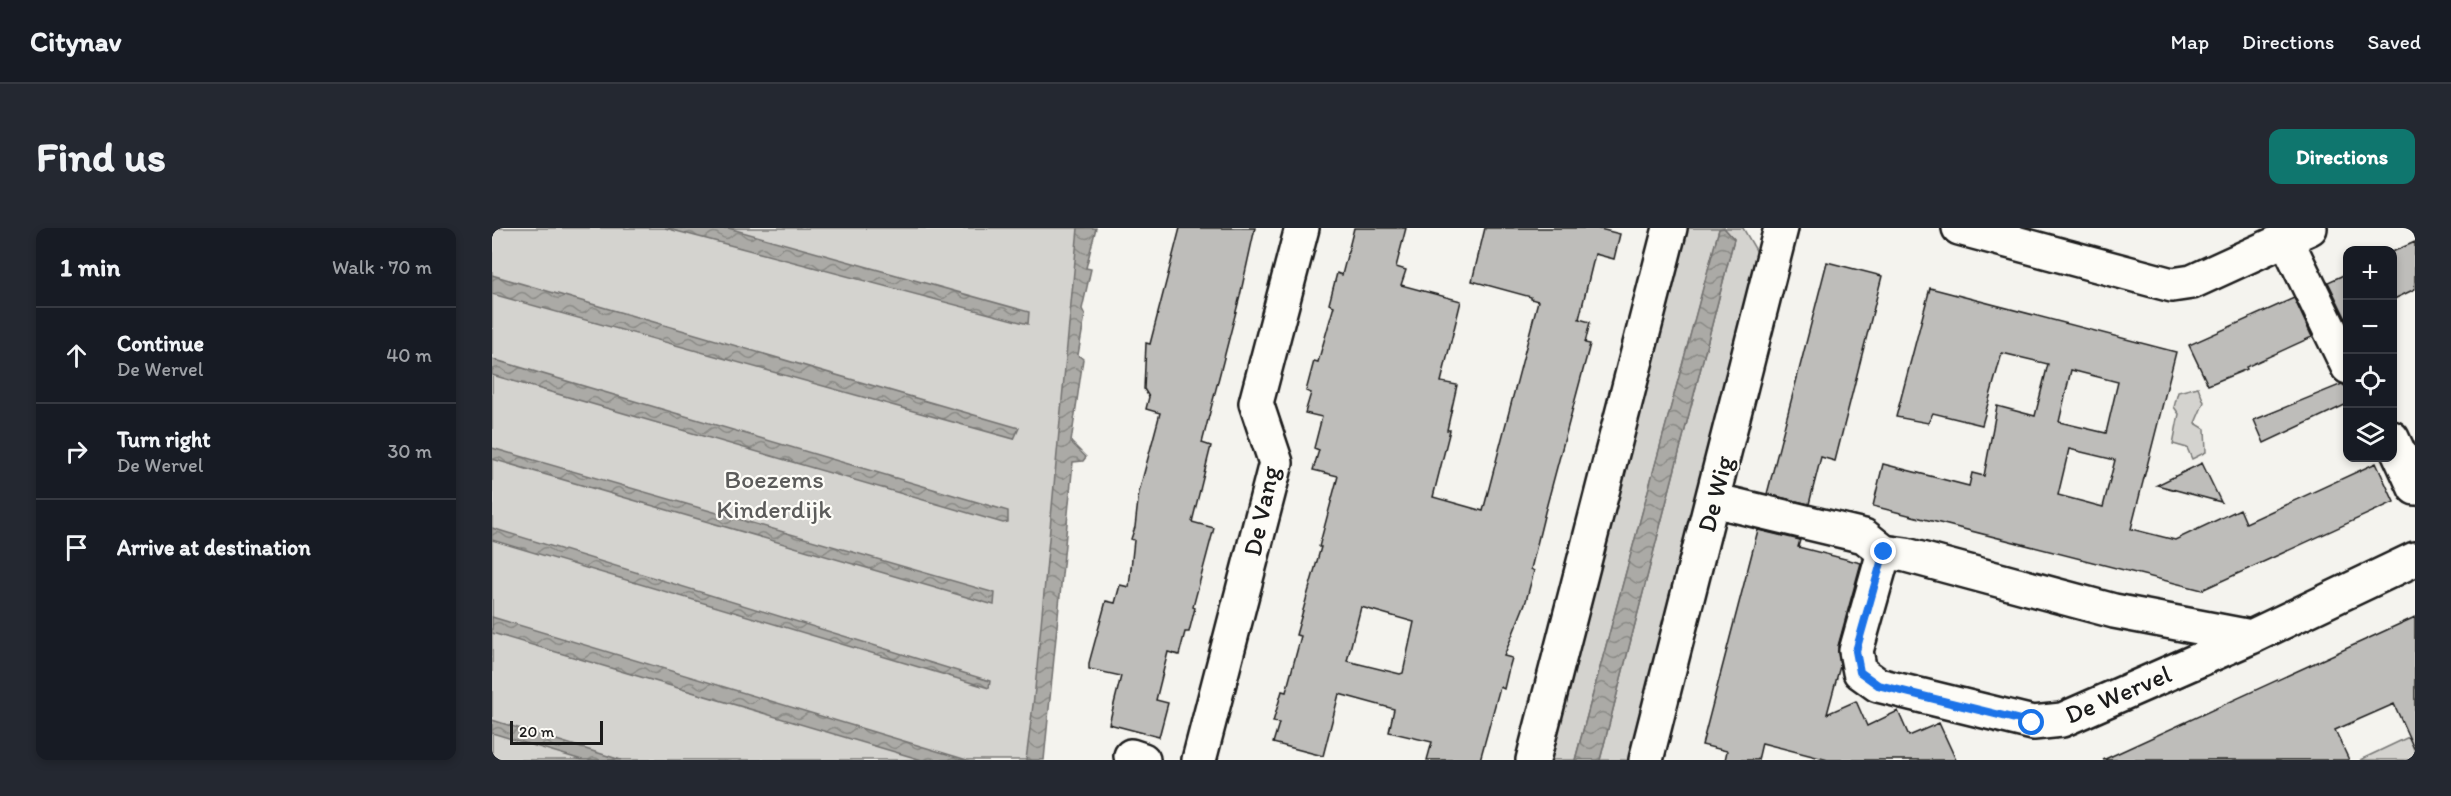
<!DOCTYPE html>
<meta charset="utf-8">
<style>
:root{--surface:#171b24;--page:#242831;--text:#f1f3f6;--muted:#9ea1a6;--line:#363941;--accent:#0f766e}
body{margin:0;font-family:Itim,sans-serif;background:var(--page);color:var(--text)}
.controls{position:absolute;right:18px;top:18px;display:grid;overflow:hidden;border-radius:12px;box-shadow:0 3px 9px #0003}
.controls button{width:54px;height:54px;display:grid;place-items:center;padding:0;border:0;border-bottom:2px solid var(--line);background:var(--surface);color:var(--text);font:30px sans-serif}
.scale{position:absolute;left:18px;bottom:15px;width:93px;box-sizing:border-box;padding-left:6px;border:3px solid #1c1c1c;border-top:0;font-size:16px;line-height:21px;white-space:nowrap;color:#1c1c1c;-webkit-text-stroke:4px #fdfcf7;paint-order:stroke}
.stop{position:absolute;width:18px;height:18px;margin:-14px;border:4px solid #1a73e8;border-radius:50%;background:#fff}
.stop.end{background:#1a73e8;border-color:#fff;box-shadow:0 2px 6px #0008}
.list{margin:0;padding:0;list-style:none}
h2{display:flex;justify-content:space-between;align-items:center;height:78px;margin:0;padding:0 24px;font-size:26px}
h2 small{font-size:20px;font-weight:400;color:var(--muted)}
.list li{display:grid;grid-template-columns:39px 1fr auto;gap:18px;align-items:center;box-sizing:border-box;height:96px;padding:0 24px;border-top:2px solid var(--line)}
.list b{display:block;font-size:22px;white-space:nowrap}
.list p{margin:0;font-size:20px;white-space:nowrap;color:var(--muted)}
.list em{font-size:20px;font-style:normal;color:var(--muted)}
.icon{flex:none;width:33px;height:33px;fill:none;stroke:currentColor;stroke-width:2;stroke-linecap:round;stroke-linejoin:round}
.map{position:relative;flex:none;width:1923px;height:532px;overflow:hidden;border-radius:12px}
header{display:flex;align-items:center;gap:36px;box-sizing:border-box;height:84px;padding:0 30px;background:var(--surface);border-bottom:2px solid var(--line)}
header strong{font-size:28px}
nav{display:flex;gap:33px;margin-inline-start:auto;font-size:21px}
.intro{display:flex;align-items:center;justify-content:space-between;box-sizing:border-box;height:144px;padding:0 36px}
h1{margin:0;font-size:42px}
.button{padding:15px 27px;border-radius:12px;background:var(--accent);color:#fff;font-size:21px;font-weight:700}
main{display:flex;gap:36px;padding:0 36px}
aside{flex:1;background:var(--surface);border-radius:12px;box-shadow:0 3px 9px #0003}
.map>svg:first-child{display:block}
</style>
<header>
<strong>Citynav</strong>
<nav><a>Map</a><a>Directions</a><a>Saved</a></nav>
</header>
<div class="intro"><h1>Find us</h1><a class="button">Directions</a></div>
<main>
<aside>
<h2>1 min<small>Walk · 70 m</small></h2>
<ul class="list">
<li><svg class="icon" aria-label="ahead" viewBox="0 0 24 24"><path d="M12 20V5M6 11l6-6 6 6"/></svg><div><b>Continue</b><p>De Wervel</p></div><em>40 m</em></li>
<li><svg class="icon" aria-label="right" viewBox="0 0 24 24"><path d="M7 20v-9h11M14 6l5 5-5 5"/></svg><div><b>Turn right</b><p>De Wervel</p></div><em>30 m</em></li>
<li><svg class="icon" aria-label="arrive" viewBox="0 0 24 24"><path d="M6 21V4h12l-3 4 3 4H6"/></svg><div><b>Arrive at destination</b></div></li>
</ul>
</aside>
<div class="map">
<svg width="1923" height="532" viewBox="0 0 1923 532">
<defs>
<pattern id="water-waves" width="16" height="10" patternUnits="userSpaceOnUse" patternTransform="scale(1.5)"><rect width="16" height="10" fill="#abaaa6"/><path d="M0 5q4-4 8 0t8 0" fill="none" stroke="#8a8a86"/></pattern>
</defs>
<rect width="100%" height="100%" fill="#f4f3ee"/>
<filter id="ink" filterUnits="userSpaceOnUse"><feTurbulence type="fractalNoise" baseFrequency=".0167" numOctaves="2"/><feDisplacementMap in="SourceGraphic" scale="12" xChannelSelector="R" yChannelSelector="G"/><feConvolveMatrix kernelMatrix="1 2 1 2 8 2 1 2 1" color-interpolation-filters="sRGB"/></filter>
<g filter="url(#ink)">
<path fill="#d4d3cf" stroke="#787876" stroke-width="1.5" d="M0,0H590L539,532H0Z
M1194,0H1230L1227,2L1083,532H1054L1160,135L1189,7Z
M1232,0H1251L1269,31L1138,532H1108L1242,11Z
M1706,159L1712,174L1703,195L1713,201L1714,224L1700,231L1695,220L1681,216L1687,186L1682,179L1686,164Z
M1923,506V532H1868Z"/>
<path fill="url(#water-waves)" stroke="#72716f" stroke-width="1.5" d="M173,0H236L537,84L536,96Z
M586,0H604L594,40L599,41L590,81L593,87L586,127L591,131L579,214L594,229L591,233L581,234L552,532H534L543,461Z
M1232,0L1242,11L1108,532H1083L1227,1Z
M0,47L527,200L522,211L0,66Z
M0,131L509,281L516,283V294L511,295L0,147Z
M0,220L503,365L502,377L0,231Z
M0,300L498,453L497,460L0,312Z
M0,389L475,532H430L0,405Z
M0,492L129,532H90L0,505Z"/>
<path fill="#bebdba" stroke="#1c1c1c" stroke-width="1.5" fill-rule="evenodd" d="M688,0H763L748,68L710,215L719,218L700,294L722,300L701,379L703,380L697,404H693L687,427L676,424L664,472L676,475L667,509L617,496L629,448L597,441V435L614,373L623,375L628,357L637,359L642,312L639,311L643,299L647,264L668,185L654,181L657,169L652,161L654,115L658,116Z
M862,0H914L904,39L914,42L909,57L969,73L949,154L965,157L955,202H958L941,269L991,283L1046,73L1039,71V69L980,53L993,0H1104L1128,6L1122,31L1103,26L1087,91L1098,94L1093,115L1098,116L1053,284L1039,341L1042,343L1034,373L1012,428L1020,430L1016,444L1012,461L1008,459L988,532H935L940,514L897,504L902,481L847,466L831,528L781,515L787,495L781,494L790,463L794,464L809,408L804,407L829,319H827L846,248L821,242L827,222L822,220L830,189L813,185L819,165L814,163L822,133L826,134L842,78L837,76L845,45L850,47ZM869,379L922,394L911,445L908,446L855,433Z
M1923,14V61L1900,72V24Z
M1335,34L1390,48L1343,233L1329,229L1317,276L1275,266Z
M1856,45V93H1855L1836,54Z
M1438,60L1684,124L1639,301L1683,312L1748,281L1754,295L1884,235L1902,274L1710,362L1381,278L1391,236L1477,258L1480,245L1492,248L1505,178L1543,188L1556,136L1510,125L1490,197L1441,185L1436,195L1404,189ZM1579,142L1626,154L1614,205L1567,194ZM1577,221L1623,232L1611,279L1566,267Z
M1802,70L1820,109L1754,139L1755,141L1716,157L1697,117Z
M1850,156L1856,161L1855,176L1772,215L1762,192Z
M1710,235L1729,274L1665,257Z
M1266,302L1308,312L1306,319L1369,335L1346,418L1348,438L1335,486L1364,473L1375,498L1406,483L1417,508L1447,495L1464,532H1336L1270,515L1266,532H1233L1235,523L1210,517Z
M1923,389V523L1902,476L1843,502L1857,532H1611Z"/>
<g fill="none" stroke-linecap="round" stroke-linejoin="round">
<g stroke="#1c1c1c" stroke-width="38">
<path id="minor" d="M1467,0L1680,57L1700,54L1818,0
M1794,11L1856,139
M1900,210L1923,260
M1221,272L1372,308L1392,324L1414,327L1622,383L1759,409L1923,331
M1392,324L1364,423L1368,444L1386,457L1541,495L1570,492L1759,409
M639,528L651,532
M707,532L784,235L764,175L810,0
M1041,532L1178,0
M1154,532L1289,0"/>
</g>
<use href="#minor" stroke="#fdfcf7" stroke-width="33"/>
</g>
</g>
<g fill="none" stroke-linecap="round" stroke-linejoin="round" filter="url(#ink)">
<path stroke="#1a73e8" stroke-width="8" d="M1392,324L1364,423L1368,444L1386,457L1540,495"/>
</g>
<g text-anchor="middle" dominant-baseline="central" stroke-width="4.5" stroke-linejoin="round" paint-order="stroke">
<g font-size="26" fill="#5c5c5b" stroke="#fdfcf7">
<text x="282" y="251">Boezems<tspan x="282" dy="30">Kinderdijk</tspan></text>
</g>
<g font-size="26" fill="#1c1c1c" stroke="#fdfcf7">
<text transform="translate(1223 266) rotate(-76)">De Wig</text>
<text transform="translate(769 283) rotate(-78)">De Vang</text>
<text transform="translate(1626 466) rotate(-23)">De Wervel</text>
</g>
</g>
</svg>
<div class="controls">
<button>+</button>
<button>−</button>
<button><svg class="icon" aria-label="locate" viewBox="0 0 24 24"><circle cx="12" cy="12" r="6"/><path d="M12 2v4M12 18v4M2 12h4M18 12h4"/></svg></button>
<button><svg class="icon" aria-label="layers" viewBox="0 0 24 24"><path d="M12 4l9 5-9 5-9-5zM3 14l9 5 9-5"/></svg></button>
</div>
<div class="scale">20 m</div>
<div class="stop" style="left:1540px;top:495px"></div>
<div class="stop end" style="left:1392px;top:324px"></div>
</div>
</main>
